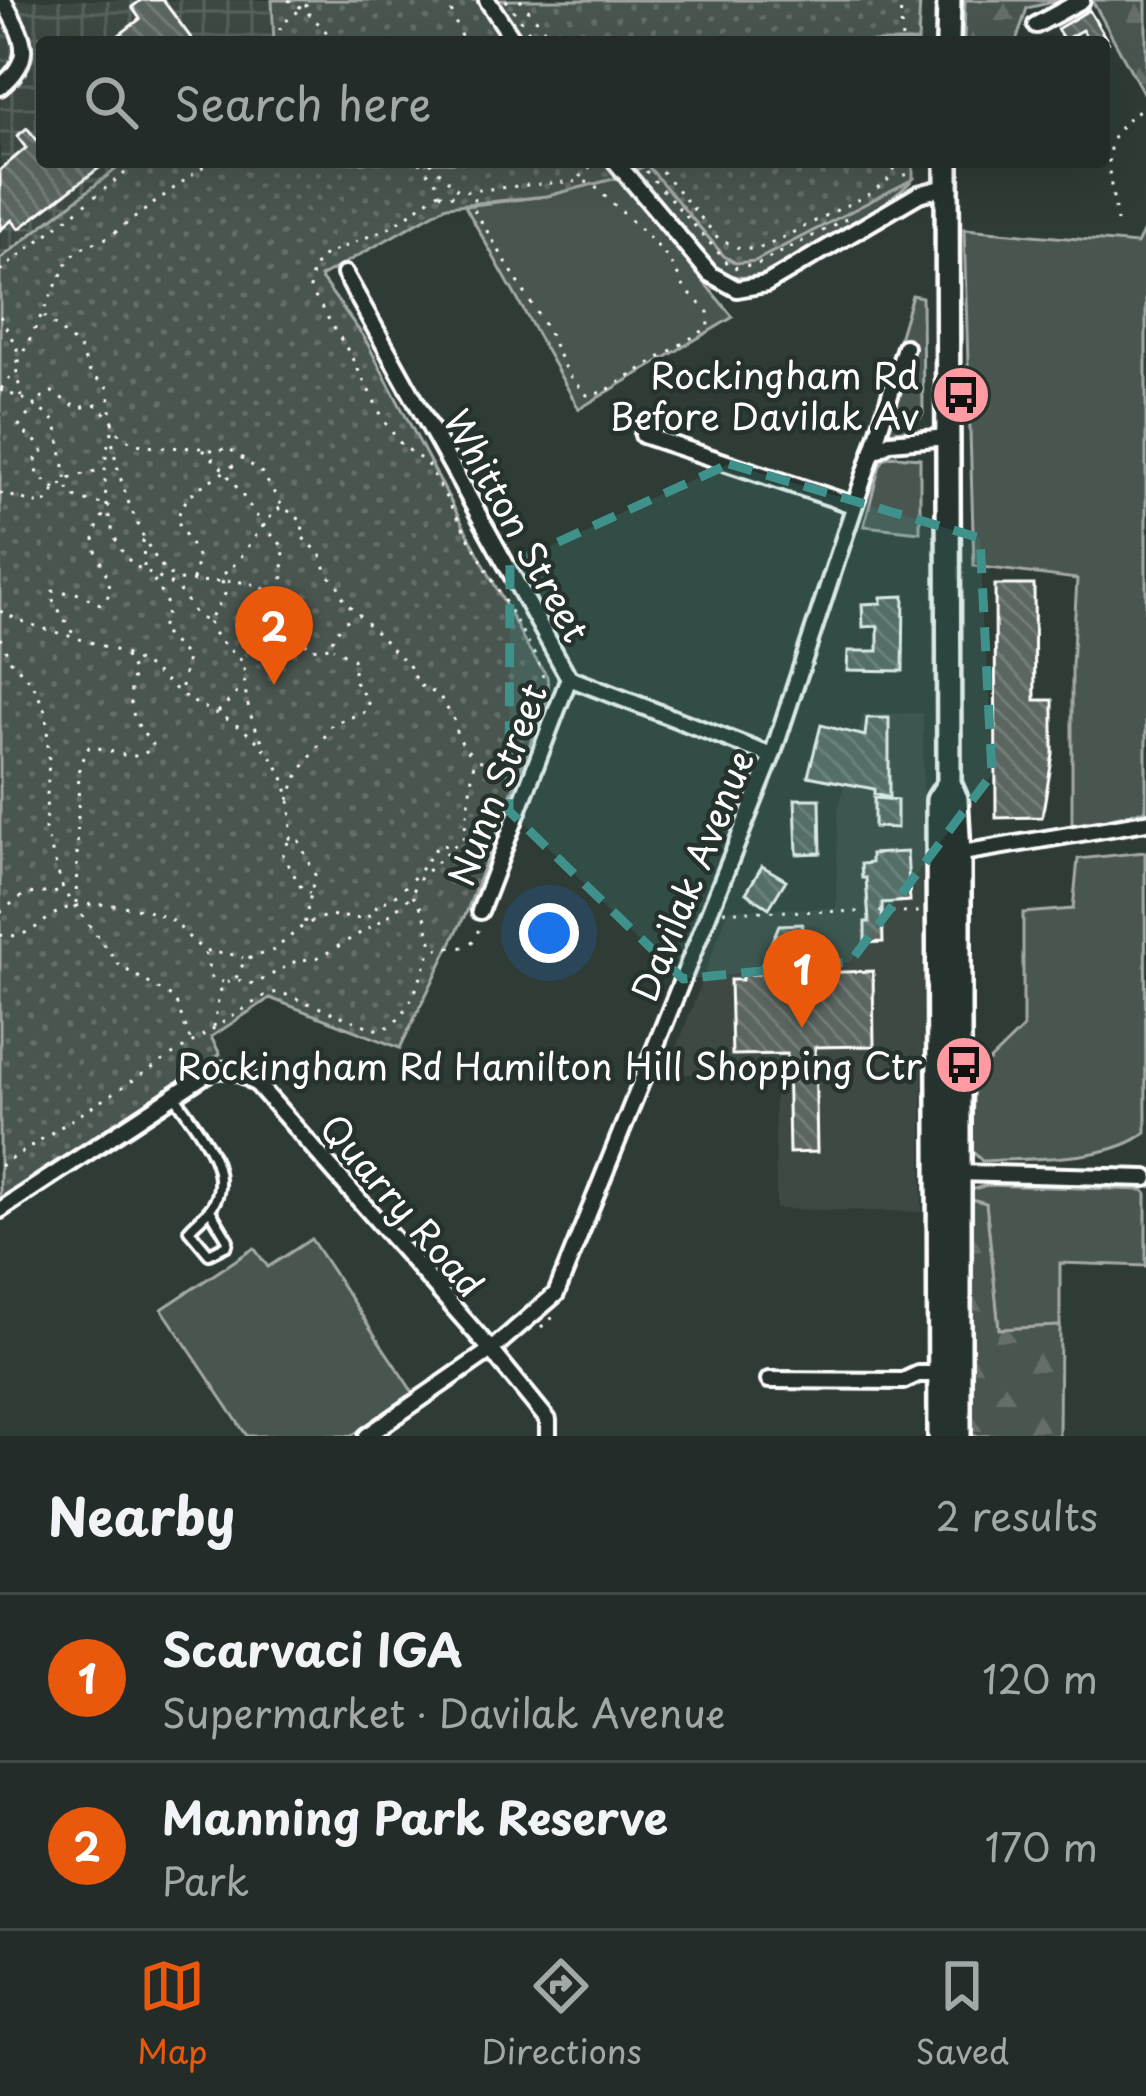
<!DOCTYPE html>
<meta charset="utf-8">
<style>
:root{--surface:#232c28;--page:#2b3430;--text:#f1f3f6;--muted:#a3a7a8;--line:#404845;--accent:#ea580c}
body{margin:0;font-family:"Playpen Sans",sans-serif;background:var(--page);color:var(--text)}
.you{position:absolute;left:549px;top:933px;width:42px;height:42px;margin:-30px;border:9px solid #fff;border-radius:50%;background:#1a73e8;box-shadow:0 0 0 18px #1a73e833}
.badge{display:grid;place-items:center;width:78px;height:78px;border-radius:50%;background:var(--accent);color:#fff;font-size:39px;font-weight:700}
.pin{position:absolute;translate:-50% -99px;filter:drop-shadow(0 3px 6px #0008)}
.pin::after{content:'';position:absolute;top:63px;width:42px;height:36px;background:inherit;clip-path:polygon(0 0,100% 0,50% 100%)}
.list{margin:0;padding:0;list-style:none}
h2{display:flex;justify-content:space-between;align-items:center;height:156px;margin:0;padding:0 48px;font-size:51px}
h2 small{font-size:39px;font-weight:400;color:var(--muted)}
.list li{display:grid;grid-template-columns:78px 1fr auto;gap:36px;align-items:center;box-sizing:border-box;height:168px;padding:0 48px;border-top:3px solid var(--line)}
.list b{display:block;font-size:45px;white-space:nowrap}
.list p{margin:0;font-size:39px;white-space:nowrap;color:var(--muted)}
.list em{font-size:39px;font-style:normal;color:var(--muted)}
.icon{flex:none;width:66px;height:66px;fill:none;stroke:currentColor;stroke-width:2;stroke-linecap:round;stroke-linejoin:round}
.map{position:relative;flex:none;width:1146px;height:1436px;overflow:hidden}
.search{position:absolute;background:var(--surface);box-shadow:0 12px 48px #0002;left:36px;right:36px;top:36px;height:132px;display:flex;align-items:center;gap:30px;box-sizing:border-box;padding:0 42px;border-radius:12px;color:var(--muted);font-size:45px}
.sheet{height:492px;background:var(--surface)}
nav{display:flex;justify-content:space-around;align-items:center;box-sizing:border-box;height:168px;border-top:3px solid var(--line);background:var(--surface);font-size:33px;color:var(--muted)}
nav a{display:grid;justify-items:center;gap:6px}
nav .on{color:var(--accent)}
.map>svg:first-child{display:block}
</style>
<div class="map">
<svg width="1146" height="1436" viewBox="0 0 1146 1436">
<defs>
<pattern id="industrial-grid" width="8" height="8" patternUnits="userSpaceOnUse" patternTransform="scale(3)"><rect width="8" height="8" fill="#3c4842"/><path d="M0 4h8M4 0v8" fill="none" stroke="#59635e"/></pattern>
<pattern id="forest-firs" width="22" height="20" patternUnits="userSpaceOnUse" patternTransform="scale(3)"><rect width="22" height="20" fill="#4a544f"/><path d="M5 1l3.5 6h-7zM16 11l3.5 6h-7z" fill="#656e69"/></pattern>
<pattern id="park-dots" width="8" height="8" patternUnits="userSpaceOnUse" patternTransform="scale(3)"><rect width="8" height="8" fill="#4a544f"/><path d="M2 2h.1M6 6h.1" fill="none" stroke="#656e69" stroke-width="1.8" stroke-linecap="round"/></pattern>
<pattern id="building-back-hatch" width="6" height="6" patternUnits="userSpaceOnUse" patternTransform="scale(3)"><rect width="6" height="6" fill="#5b6661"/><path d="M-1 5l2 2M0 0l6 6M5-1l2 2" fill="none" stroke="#747d79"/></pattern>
</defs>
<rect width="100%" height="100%" fill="#2f3b35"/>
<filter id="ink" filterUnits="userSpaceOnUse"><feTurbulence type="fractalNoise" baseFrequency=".00833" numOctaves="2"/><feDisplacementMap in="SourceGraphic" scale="24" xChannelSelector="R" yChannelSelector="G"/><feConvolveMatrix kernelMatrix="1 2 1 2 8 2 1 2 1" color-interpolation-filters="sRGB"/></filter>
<g filter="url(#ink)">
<path fill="#3c4842" d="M923,713L922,1212L776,1209L774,1074H667L729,909L836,908L838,810L863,714Z"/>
<path fill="url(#industrial-grid)" d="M0,0H272L274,42H42V162H125L0,259Z"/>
<path fill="#4a544f" stroke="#a4aaa7" stroke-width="3" d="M626,162L838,195L913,179C890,206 790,269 755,276C741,279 731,277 719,270Z
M617,178L733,317L579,409L465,206L547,196Z
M1146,226V810L1072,827V666L1077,579L974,566L964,229L1137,244Z
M912,295L922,297L923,414L910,429L887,432L914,347L898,342Z
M894,456L920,458V532L864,526L880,465L885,458Z
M1145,852L1146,1132C1111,1162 1028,1158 982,1161L971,1150L974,1076L1023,1028V913L1073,909L1078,859Z
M987,1185L1143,1190L1146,1193V1266L1060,1263V1326L999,1329L986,1204L964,1197L974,1189Z
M311,1239L414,1394L351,1436H247L162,1309L254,1248L268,1267Z"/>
<path fill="url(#forest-firs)" stroke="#a4aaa7" stroke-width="3" d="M965,0H1062L1027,8L1016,42H964Z
M1095,0H1146V98L1093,2Z
M964,1197L986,1203L999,1329L1060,1326L1059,1436H966Z"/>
<path fill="url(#park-dots)" stroke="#a4aaa7" stroke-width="3" d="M272,0H920L918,42H274Z
M125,162H913V179L755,261L736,263L724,256L647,165L617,178L547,196L447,206L320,277L364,337L528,648L547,676L549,694L467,911L400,1048L270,998L211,1037L220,1054L0,1198V259Z"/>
<path fill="url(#building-back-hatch)" stroke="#fff" stroke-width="3" d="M141,0H163L194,42H110L140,19L132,7Z
M1089,10L1108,42H1089L1082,30L1064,40L1057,29Z
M27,128L42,146V162H107L19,229L12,220L0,230V170L26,148L17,136Z
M995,585H1034L1035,700H1053V754L1042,817L996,818Z
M904,596L903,671L847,670L848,651H878V626L863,627L862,604L881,603V597Z
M867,718H889V798L874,794V789L808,776L821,725L865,736Z
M874,798L897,800V828L874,827Z
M795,799H820L821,853L797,854Z
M907,852L910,901L882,903L883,942L865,943V922H869L866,878H862L861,864L871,863V854Z
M762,866L786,880L769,908L746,893Z
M802,924V960L812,973L873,971L874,1046L815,1047L817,1152L789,1153L787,1054L732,1055L730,980H742V974H758L779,925Z"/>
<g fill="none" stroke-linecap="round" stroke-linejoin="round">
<g stroke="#fff" stroke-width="16">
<path id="service" d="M175,1096C193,1124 232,1166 215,1201C210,1213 197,1220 189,1230L209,1254L227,1245L228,1240L210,1210"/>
</g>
<g stroke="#fff" stroke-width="22">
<path id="minor" d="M487,0L515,42
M1036,25L1082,0
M0,87C38,56 22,37 3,0
M616,162L710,274L737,289L766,284L919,194L946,187
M345,274L569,678L772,756
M643,435L853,505
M872,453L905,347
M956,854L1146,822
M480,911L569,678
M956,1173L1146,1178
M0,1210L211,1071C232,1067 241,1072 258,1085L491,1350L548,1420V1436
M769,1380L903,1381L918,1374H939
M367,1436L491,1350L556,1294L772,756L872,453L890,442L948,437"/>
</g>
<g stroke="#fff" stroke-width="30">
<path id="primary" d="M948,42L949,0
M947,162L949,783L956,799L959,854V1436
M940,1436L938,800L949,783"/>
</g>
<path stroke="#fff" stroke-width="3" stroke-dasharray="3 9" stroke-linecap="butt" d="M288,0C308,9 320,26 336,42
M447,0L463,42
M506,0L537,42
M520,0L555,42
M900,0L902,42
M280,42V26L312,0
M293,42L297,38H316L320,42
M430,162L460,192C485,190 577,178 591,183L653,241L671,262L685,289L708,312L709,327L604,392L587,395L567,373L548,331L473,208L475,191
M638,162L732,268L758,264L848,218
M654,162L718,238L742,250L764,247L869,194L889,179L898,162
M901,162L907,183
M580,177L588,171L591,162
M440,193L448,197L459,192
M1117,222C1110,170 1093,137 1146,106
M0,271L139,162
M0,316L17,348V364
M44,316L79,347L91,375L106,385C111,397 110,410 113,422C126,461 189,440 218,452L227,447L262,473L282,506L303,522L302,537L320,553L328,575L337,583L344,600L410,667L419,685L439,695L454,720L457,736L474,759
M1,389L13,373
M0,390L29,401L56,422L69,493L80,500L109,505C103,516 94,529 94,542C96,564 124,588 100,604L76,593L53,591L50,595L76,639
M21,397L16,367L67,263L79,249L109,237L209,162
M108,444C101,476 105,539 131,562C145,575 169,579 180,592C190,602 190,613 204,620L211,617L225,594L221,576C247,558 256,527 281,507
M203,450C237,477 252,519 284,547L282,598L309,649L331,647L334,634L354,613
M55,489L38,476L36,459L43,454C39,439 26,437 19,426L45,394L52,392L77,408L97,405L113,421C104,450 148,574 180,580C202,584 236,578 256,585C265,588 273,594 282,598
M0,493L44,505L58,485L65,484L72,477L104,469
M143,540L144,567
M154,580C167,608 173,601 160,630L187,657L181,692
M193,580L198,558L177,520C186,486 216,481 240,460
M0,611C34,629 70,635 106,647C138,657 159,675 184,696C196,705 212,710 225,718C276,748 295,781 290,840L299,841L315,875L304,925
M209,622L217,638L244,663C244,695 248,716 264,744
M0,638L11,661L33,684L46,713L49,760L45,829L64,892L120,966L175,999L191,1042
M218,712L241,689
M289,800C294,773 319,749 332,724L368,711V702L355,682L353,659L333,648
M288,842L283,855L302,889L310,893
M413,896L424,912L433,950
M76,903L79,765L89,747C113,747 132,768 154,746C132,722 126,705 134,672L124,655
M723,911L918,912
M0,912L25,894L64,892
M0,935C38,941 43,911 76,906C101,901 149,907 170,920C184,928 191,944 206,950C218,955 230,952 243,958
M205,953L211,977L223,982
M236,978L245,960L274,950L304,925L328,915L362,919L373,914L378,904C401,898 426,864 438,845L453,846
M214,1027L219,993L225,983L236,980L255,984L296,961L320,957L384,919L409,898L421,877L464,837L474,761L505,760L516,754L541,687L543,672L534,653L427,464L401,444L386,424L350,354L310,289L312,269L325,255L393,226L439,192L436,182L419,162
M0,1166L267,994L279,992L375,1029C406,1032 420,977 430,953C452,938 469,963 480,925
M541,1327L557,1314"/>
<use href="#service" stroke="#26332d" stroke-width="8"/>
<use href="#minor" stroke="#26332d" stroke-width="14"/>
<use href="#primary" stroke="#26332d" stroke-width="21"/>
</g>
</g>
<path fill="#3f918b" fill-opacity="0.2" stroke="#3f918b" stroke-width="9" stroke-dasharray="24 15" stroke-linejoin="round" d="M729,464L980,538L992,774L850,962L683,979L509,811L510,564Z"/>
<defs>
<g id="bus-disc" transform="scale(3)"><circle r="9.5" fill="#ff9aa2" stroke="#26332d"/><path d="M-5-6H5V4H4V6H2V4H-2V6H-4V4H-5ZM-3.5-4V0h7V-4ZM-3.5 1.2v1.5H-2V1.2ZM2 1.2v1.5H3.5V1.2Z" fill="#111"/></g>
</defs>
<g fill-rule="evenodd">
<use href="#bus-disc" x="961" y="395"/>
<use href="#bus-disc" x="964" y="1065"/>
</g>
<g text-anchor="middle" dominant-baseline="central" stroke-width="9" stroke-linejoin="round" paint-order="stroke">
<g font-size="36" fill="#fff" stroke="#26332d" text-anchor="end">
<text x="919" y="374">Rockingham Rd<tspan x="919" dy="41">Before Davilak Av</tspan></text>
<text x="922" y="1065">Rockingham Rd Hamilton Hill Shopping Ctr</text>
</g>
<g font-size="36" fill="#fff" stroke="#26332d">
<text transform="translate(518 525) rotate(61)">Whitton Street</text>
<text transform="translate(496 784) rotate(-69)">Nunn Street</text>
<text transform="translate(691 875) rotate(-68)">Davilak Avenue</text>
<text transform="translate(403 1205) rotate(49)">Quarry Road</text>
</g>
</g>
</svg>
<div class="you"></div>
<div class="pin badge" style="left:802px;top:1028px">1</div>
<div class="pin badge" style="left:274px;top:685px">2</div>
<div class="search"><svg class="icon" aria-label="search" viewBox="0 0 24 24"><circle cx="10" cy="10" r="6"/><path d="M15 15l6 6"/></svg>Search here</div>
</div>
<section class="sheet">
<h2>Nearby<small>2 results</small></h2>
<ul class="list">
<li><span class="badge">1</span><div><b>Scarvaci IGA</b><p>Supermarket · Davilak Avenue</p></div><em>120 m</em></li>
<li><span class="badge">2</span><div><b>Manning Park Reserve</b><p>Park</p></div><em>170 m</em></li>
</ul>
</section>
<nav>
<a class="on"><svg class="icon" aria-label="map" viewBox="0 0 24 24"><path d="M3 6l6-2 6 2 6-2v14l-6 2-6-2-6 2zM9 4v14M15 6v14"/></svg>Map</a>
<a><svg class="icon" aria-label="directions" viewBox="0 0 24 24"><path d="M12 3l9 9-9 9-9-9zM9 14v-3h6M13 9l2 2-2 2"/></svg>Directions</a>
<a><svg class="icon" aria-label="saved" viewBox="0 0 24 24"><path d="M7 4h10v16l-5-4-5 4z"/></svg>Saved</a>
</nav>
